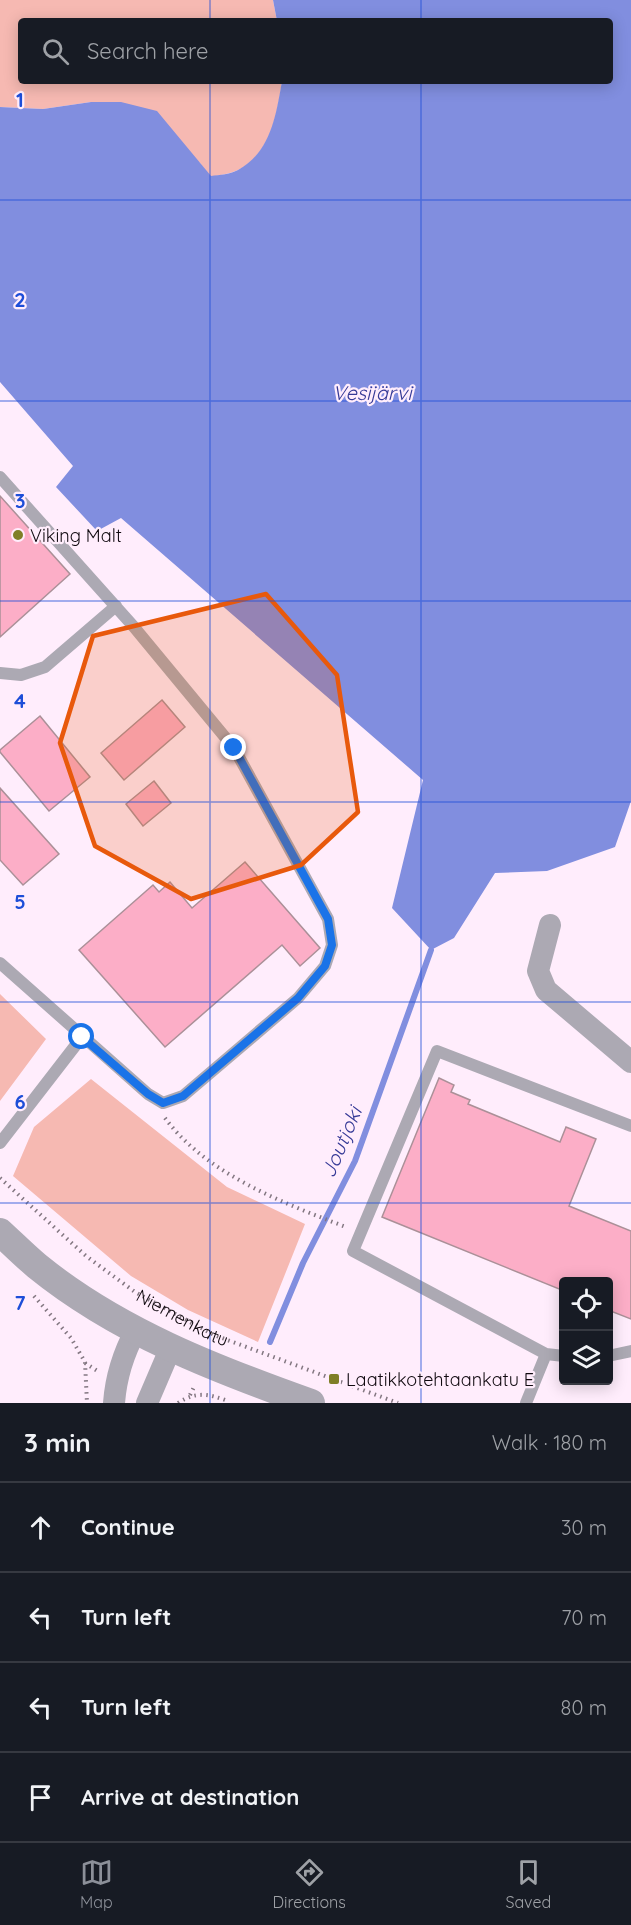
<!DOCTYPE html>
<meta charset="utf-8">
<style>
:root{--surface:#171b24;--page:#242831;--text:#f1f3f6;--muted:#9ea1a6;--line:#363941;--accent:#8c9099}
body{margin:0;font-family:Quicksand,sans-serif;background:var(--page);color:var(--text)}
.controls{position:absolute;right:18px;bottom:18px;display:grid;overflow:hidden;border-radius:6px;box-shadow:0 3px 15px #0003}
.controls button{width:54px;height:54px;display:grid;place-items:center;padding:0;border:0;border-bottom:2px solid var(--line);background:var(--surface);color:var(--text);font:30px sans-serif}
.stop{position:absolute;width:18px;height:18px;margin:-14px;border:4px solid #1a73e8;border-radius:50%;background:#fff}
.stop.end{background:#1a73e8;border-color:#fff;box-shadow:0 2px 6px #0008}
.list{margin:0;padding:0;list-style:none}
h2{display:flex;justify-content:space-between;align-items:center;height:78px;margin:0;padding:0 24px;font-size:26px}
h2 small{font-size:20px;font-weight:400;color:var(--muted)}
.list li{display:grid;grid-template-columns:39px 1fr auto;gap:18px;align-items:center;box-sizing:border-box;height:90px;padding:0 24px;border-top:2px solid var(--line)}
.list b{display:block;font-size:22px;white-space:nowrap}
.list em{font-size:20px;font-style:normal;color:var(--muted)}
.icon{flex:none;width:33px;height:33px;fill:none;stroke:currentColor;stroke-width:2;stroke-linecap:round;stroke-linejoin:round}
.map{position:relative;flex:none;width:631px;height:1403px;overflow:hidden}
.search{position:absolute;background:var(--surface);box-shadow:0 3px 15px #0003;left:18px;right:18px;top:18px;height:66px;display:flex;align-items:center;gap:15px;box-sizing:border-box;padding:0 21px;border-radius:6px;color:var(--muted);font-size:22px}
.sheet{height:438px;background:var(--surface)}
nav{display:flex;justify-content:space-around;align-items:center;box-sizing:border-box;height:84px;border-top:2px solid var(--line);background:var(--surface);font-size:16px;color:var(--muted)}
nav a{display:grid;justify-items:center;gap:3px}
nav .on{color:var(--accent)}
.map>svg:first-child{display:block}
</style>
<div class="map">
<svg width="631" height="1403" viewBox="0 0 631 1403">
<rect width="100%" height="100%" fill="#ffedfc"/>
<path fill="#f6b9b2" d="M0,0H273L277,21H21V81H282C277,115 271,153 238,170C230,174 219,175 210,177L200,163L91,102L43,109L0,107Z
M0,994L46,1039L0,1101Z
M91,1079L227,1187L305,1224L258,1342L188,1310L131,1276L13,1176L34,1127Z"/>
<path fill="#818edf" d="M273,0H631V801L615,847L547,871L495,873L454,938L431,950L392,908L423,780L121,518L97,531L56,487L73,466L0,382V107L43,109L91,102H121L157,111L211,176C219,175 231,174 238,170C271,152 276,115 282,81H610V21H277Z"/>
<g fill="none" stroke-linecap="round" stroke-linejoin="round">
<path stroke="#818edf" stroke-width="6" d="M270,1342L303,1263L355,1161L431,950"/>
</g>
<path fill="#fcaec7" stroke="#ab9098" stroke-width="1.5" d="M0,496L70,574L0,637Z
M162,700L185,727L124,780L101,753Z
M40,716L90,777L49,811L0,752V750Z
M154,781L171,803L143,826L126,804Z
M0,788L59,854L23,885L0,860Z
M245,862L320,948L300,966L282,945L165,1047L79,950L153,885L159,892L170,882L192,908Z
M439,1078L454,1085L451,1092L470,1100L468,1104L560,1142L566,1127L596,1139L569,1206L631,1231V1319L608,1310V1282H564V1291L382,1217Z"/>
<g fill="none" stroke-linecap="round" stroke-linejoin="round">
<g stroke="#837781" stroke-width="4" stroke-dasharray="1.5 4.5" stroke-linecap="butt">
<path d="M165,1118C206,1174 283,1203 346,1227"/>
<path id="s1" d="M0,1178L86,1256L135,1292L214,1335L398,1403"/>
<path d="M34,1296L71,1338L85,1362L87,1403"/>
<path d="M85,1363L99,1372"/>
<path d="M190,1395L195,1385"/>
<path d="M178,1403C196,1391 209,1394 228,1401"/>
</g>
<path stroke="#aca9b3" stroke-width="12" d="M0,477L134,627L234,748L328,919L332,945L325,966L298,998L183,1096L163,1103L148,1094L0,963
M0,673L21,675L45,667L116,606
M0,1143L82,1037
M564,1356L546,1354L353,1251L437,1051L631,1126
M608,1356L631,1351
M526,1403L546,1354"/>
<path stroke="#aca9b3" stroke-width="22" d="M550,925L538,971L546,990L631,1062
M114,1403C116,1376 123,1354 136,1330
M147,1403L171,1347"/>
<path stroke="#aca9b3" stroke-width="28" d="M0,1232C12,1243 24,1255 37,1266C117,1331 215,1369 311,1403"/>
</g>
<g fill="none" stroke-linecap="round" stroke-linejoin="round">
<path stroke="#1a73e8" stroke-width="8" d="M82,1037L148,1094L163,1103L183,1096L298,998L325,966L332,945L328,919L234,748"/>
</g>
<path fill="#e8590c" fill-opacity="0.2" stroke="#e8590c" stroke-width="4.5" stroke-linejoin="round" d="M266,594L337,675L358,812L301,865L191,899L95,846L60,743L93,636Z"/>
<path fill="none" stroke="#1d4ed8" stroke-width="1.5" stroke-opacity="0.55" d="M210,0V21M421,0V21M210,81V1403M421,81V1403M0,200H631M0,401H631M0,601H631M0,802H631M0,1002H631M0,1203H631"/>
<g fill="#7f7f27" stroke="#ffedfc" stroke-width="2">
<circle cx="18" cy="535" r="6"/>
<rect x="328" y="1373" width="12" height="12" rx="3"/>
</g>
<g text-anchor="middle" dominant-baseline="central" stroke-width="4.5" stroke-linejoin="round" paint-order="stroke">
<g font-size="18" fill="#10090f" stroke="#ffedfc" text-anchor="start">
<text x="30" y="535">Viking Malt</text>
<text x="346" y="1379">Laatikkotehtaankatu E</text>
</g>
<g font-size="18" fill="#10090f" stroke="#ffedfc">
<text stroke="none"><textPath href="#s1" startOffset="231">Niemenkatu</textPath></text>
</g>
<g font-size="20" font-style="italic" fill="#363a97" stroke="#ffedfc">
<text x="372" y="392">Vesijärvi</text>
<text transform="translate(341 1142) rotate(-67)">Joutjoki</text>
</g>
</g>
<g font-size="20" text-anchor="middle" font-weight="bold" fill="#1d4ed8" stroke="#ffedfc" stroke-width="4.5" stroke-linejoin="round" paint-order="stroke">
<text x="20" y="107">1</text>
<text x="20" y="307">2</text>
<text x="20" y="508">3</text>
<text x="20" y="708">4</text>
<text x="20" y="909">5</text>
<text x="20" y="1109">6</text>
<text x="20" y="1310">7</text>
</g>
</svg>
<div class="controls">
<button><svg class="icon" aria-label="locate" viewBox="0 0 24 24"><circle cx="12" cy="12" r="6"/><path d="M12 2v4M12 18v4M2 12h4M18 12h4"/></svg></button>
<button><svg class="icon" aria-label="layers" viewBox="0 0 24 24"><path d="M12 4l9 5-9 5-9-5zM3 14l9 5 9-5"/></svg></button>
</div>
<div class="stop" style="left:82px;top:1037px"></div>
<div class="stop end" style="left:234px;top:748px"></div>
<div class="search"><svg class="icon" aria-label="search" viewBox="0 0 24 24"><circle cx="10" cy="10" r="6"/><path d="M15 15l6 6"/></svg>Search here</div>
</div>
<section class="sheet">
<h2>3 min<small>Walk · 180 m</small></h2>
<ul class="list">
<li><svg class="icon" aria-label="ahead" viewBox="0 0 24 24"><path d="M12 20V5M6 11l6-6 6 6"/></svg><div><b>Continue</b></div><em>30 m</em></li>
<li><svg class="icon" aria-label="left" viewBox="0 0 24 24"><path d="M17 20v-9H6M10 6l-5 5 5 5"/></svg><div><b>Turn left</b></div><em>70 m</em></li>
<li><svg class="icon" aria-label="left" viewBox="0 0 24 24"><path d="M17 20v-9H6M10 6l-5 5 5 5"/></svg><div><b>Turn left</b></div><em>80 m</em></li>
<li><svg class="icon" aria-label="arrive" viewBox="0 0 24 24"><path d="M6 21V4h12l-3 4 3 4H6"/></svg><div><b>Arrive at destination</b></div></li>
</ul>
</section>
<nav>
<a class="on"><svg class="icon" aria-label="map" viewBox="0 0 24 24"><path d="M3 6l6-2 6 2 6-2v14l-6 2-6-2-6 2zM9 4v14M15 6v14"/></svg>Map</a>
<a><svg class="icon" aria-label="directions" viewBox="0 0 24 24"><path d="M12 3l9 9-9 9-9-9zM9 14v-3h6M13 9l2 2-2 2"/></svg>Directions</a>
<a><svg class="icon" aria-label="saved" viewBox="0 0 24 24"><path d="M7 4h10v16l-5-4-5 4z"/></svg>Saved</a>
</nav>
